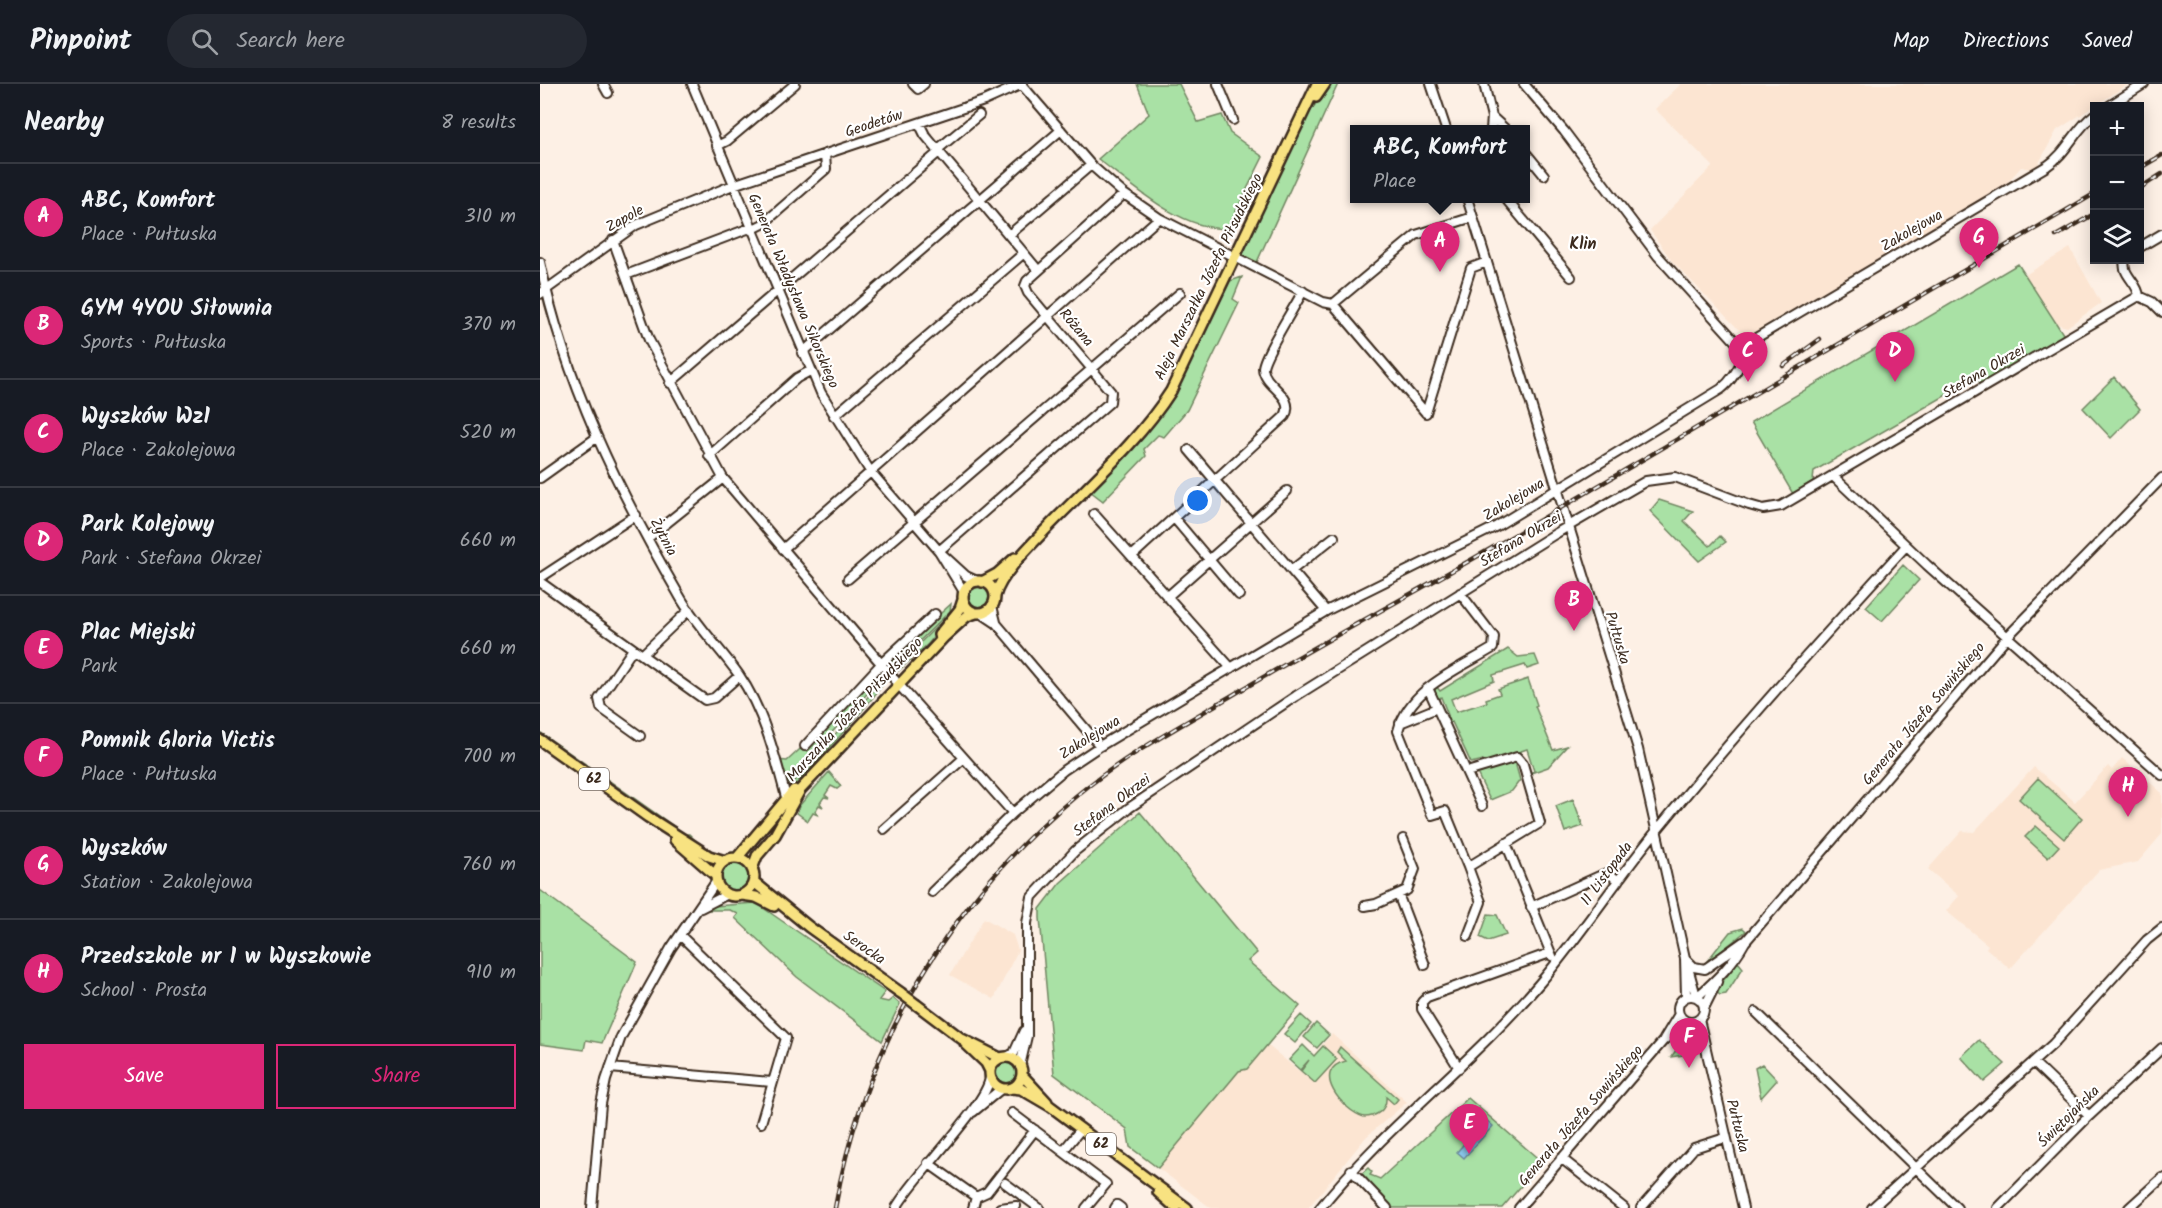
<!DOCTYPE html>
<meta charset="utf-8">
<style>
:root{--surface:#171b24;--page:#242831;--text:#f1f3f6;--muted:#9ea1a6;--line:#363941;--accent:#db2777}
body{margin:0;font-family:Kalam,sans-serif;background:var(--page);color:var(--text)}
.controls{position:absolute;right:18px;top:18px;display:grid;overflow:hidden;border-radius:0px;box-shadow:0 3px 15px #0003}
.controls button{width:54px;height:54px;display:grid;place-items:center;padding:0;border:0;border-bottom:2px solid var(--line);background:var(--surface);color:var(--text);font:30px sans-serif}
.you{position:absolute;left:658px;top:417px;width:21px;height:21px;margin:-15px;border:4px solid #fff;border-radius:50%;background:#1a73e8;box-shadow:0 0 0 9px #1a73e833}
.badge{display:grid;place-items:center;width:39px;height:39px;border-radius:50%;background:var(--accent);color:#fff;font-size:20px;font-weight:700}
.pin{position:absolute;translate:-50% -50px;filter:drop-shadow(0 2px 3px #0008)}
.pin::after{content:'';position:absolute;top:32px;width:21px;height:18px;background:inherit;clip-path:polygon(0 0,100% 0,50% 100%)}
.popup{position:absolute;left:810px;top:41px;width:180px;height:78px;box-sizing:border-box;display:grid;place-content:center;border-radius:0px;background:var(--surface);filter:drop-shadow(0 2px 4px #0005);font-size:20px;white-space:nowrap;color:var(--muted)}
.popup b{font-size:22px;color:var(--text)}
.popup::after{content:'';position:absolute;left:50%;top:100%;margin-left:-12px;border:12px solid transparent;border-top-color:var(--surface)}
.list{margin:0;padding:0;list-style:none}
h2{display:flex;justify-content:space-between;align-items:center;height:78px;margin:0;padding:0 24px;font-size:26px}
h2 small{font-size:20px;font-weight:400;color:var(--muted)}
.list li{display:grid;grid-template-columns:39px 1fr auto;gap:18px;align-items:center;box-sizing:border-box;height:108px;padding:0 24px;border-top:2px solid var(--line)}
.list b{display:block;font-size:22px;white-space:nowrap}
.list p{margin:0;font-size:20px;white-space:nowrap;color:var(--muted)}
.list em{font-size:20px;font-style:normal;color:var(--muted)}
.actions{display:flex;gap:12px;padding:18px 24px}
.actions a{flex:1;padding:14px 0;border:2px solid var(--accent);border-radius:0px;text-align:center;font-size:21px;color:var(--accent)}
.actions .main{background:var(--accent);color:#fff}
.icon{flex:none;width:33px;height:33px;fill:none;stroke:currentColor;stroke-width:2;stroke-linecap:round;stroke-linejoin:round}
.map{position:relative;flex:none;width:1622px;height:1124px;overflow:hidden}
header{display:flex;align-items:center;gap:36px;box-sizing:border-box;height:84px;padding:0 30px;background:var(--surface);border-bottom:2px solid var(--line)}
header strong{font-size:28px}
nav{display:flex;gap:33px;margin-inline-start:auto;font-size:21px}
.search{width:420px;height:54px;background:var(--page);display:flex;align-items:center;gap:15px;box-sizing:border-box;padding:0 21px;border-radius:33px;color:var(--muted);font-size:22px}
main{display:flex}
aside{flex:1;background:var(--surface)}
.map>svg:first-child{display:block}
</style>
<header>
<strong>Pinpoint</strong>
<div class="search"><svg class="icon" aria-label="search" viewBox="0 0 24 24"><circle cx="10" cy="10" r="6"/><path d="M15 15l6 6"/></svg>Search here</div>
<nav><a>Map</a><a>Directions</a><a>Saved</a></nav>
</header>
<main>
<aside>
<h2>Nearby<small>8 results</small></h2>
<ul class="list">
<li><span class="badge">A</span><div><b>ABC, Komfort</b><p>Place · Pułtuska</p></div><em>310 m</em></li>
<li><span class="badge">B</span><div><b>GYM 4YOU Siłownia</b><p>Sports · Pułtuska</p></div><em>370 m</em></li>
<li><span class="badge">C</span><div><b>Wyszków Wz1</b><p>Place · Zakolejowa</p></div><em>520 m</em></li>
<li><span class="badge">D</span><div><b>Park Kolejowy</b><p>Park · Stefana Okrzei</p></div><em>660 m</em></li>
<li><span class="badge">E</span><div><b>Plac Miejski</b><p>Park</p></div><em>660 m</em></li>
<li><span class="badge">F</span><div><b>Pomnik Gloria Victis</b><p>Place · Pułtuska</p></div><em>700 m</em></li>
<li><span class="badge">G</span><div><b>Wyszków</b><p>Station · Zakolejowa</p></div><em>760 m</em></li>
<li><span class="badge">H</span><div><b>Przedszkole nr 1 w Wyszkowie</b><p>School · Prosta</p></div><em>910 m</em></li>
</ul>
<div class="actions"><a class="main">Save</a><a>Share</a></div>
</aside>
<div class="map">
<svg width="1622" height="1124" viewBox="0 0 1622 1124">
<rect width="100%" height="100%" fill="#fdf0e5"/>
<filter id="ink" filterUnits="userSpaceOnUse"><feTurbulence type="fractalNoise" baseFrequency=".0167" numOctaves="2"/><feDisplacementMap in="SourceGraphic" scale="12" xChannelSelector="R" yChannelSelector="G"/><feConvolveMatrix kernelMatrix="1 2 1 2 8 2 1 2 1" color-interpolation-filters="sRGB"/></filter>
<g filter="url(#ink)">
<path fill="#fce5d2" d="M1141,0H1589L1517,46L1495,86L1481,83L1466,100L1206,253L1132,177L1110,146L1173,82L1115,25Z
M1530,164L1561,219L1527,243L1511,238L1480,194Z
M1582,674L1622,709V750L1598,778L1559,786L1470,885L1446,864L1448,861L1406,827L1419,812L1388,785L1422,747L1434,748L1494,683L1535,718L1568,682L1572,686Z
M444,834L473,851L478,866L454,915L410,891Z
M792,950L867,1018L826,1053L768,1124H671L618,1084L699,987L707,985L726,960L759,987Z"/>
<path fill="#a9e1a5" stroke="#728662" stroke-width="1.5" d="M597,0H639L658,38L682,31L690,49L723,73L687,145C638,144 595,103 558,75L609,30Z
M789,0H798L717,178L699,170L766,34Z
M1478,180L1525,253L1443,302L1436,294L1274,387L1273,397L1253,410L1211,338Z
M702,193L693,215L699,219L647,326L624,353L618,351L604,365L606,372L563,417L550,407L621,330L648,285L690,197Z
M1574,293L1600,325L1571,354L1543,324Z
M1119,416L1153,427L1144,437L1170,462L1180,452L1186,458L1159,477L1110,427Z
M1363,481L1379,496L1342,537L1326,523Z
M429 513a10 10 0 1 1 20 0a10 10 0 1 1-20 0Z
M411,520L410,527L350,586L347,583V578Z
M409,530L412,531L388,560L358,587H352Z
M968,565L978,573L995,571L999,581L987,585L985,581L953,591L954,597L911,615L916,628L947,618L946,615L960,610L958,605L988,595L997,621L995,622L1013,666L1027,662L1008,683L988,690L994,687L987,665L945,679L943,676L931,679L912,638L906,640L904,634L908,631L901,613L896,616L894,609L896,602L900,607Z
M338,587L345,590L285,656L281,645Z
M347,591C348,602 269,686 255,701L248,704Z
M280,647L283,659L252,698L245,700L238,676L247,677Z
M0,648L145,750H149L160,761L10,658Z
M973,675L980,680L976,682L980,696L972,707L950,716L936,687Z
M289,688L301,702L297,705L291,702L285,711L289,714L284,713L280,719L283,723L279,721L275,727L278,731L273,729L268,737L257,729L259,722Z
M1498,694L1542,734L1524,755L1479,715Z
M1033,715L1043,742L1025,748L1016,722Z
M600,728L717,869L708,877L760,922L707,985L699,987L618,1084L590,1063L587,1045L514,990L500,834V825L520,799Z
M1496,742L1519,762L1508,774L1485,753Z
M180 793a15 15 0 1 1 30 0a15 15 0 1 1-30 0Z
M0,806L97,878L62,959L46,956L44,966L0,960Z
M216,819L345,908L339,916L348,918L353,914L360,920L342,957L257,893L195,834L198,830L190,826H169L174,822Z
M948,830L957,831L966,851L948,857L940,853Z
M1203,844L1206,847L1164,881L1190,848Z
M1198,878L1203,884L1186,910L1180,911L1175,907Z
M761,931L771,940L755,959L744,950Z
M776,939L789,951L777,964L764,953Z
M1439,956L1465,980L1444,998L1421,973Z
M1143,957H1152L1156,969L1131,973Z
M763,961L774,972L783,962L797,975L775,999L761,987L769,976L760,986L749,976Z
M800,963L858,1015L854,1020L846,1013C847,1026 836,1033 824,1033C803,1027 769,986 806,977L797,968Z
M454 989a11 11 0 1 1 22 0a11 11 0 1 1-22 0Z
M1222,980L1237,996L1221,1014L1215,984Z
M928,1014L1002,1078L962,1124H851L820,1091L828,1084L832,1088L830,1091L840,1095Z"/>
<path fill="#8cc8ec" stroke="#6c899a" stroke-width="1.5" d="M945,1035L953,1042L924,1074L917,1068Z"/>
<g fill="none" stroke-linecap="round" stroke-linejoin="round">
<g stroke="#3b2a1e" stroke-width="12">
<path id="minor" d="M63,0L68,9
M152,0L281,309L330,387L399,467L424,508
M373,0L378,5L384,0
M481,0L551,81L584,110L619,134L783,218L793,220L876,151L933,133
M678,0L693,36
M891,0L906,45
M944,0L952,33L951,45
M984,0L1024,47L1118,172L1205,268
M1569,22L1604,0
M952,33L965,45
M379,39L385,51L498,186
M177,62L187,57L255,0
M397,66L439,31
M986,69L1004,91
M927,114L1098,665L1145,874L1146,912
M965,114L1031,193
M211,146L223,140L286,85L285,70
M469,151L551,81
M73,156L109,256L183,394L355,596
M1600,163L1622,150
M1585,176C1581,191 1598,198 1599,212
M0,178C25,298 78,406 139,511C155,540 180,564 199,591C224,627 236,675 247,717
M86,191L210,144
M0,210L96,141L193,101L444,17L482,0
M1599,212L1612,218L1622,228
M793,220L886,329
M262,269L521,46
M130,299L399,68
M886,329L931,184L947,178
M294,332L484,169
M649,366L786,527
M169,372L257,294L270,287
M1294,393L1387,481L1622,691
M0,394L56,354
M554,430L691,584
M634,434L699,511
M108,454L183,394
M243,465L619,134
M399,467L570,318L571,308L488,209L485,202L487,197L584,110
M402,470L426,492L437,497
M592,472L745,332C756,311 724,303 723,284C723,272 756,221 763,207
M752,486L794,453
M0,494L96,431
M308,495L640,209
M0,498L165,616L174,614L199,592
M920,509L954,553L953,564C917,586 870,604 858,647L892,731L905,727L928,783L1000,739L983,680L977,673L927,688
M627,513L747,407
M452,522L456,538
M441,529L456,539L560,662
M93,565L59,615L61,624L100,652
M102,571L149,526
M359,601L473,729
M888,604L942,722
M860,639L897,624
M265,662L341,580L395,530
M344,745L424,674
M966,759L1012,872
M392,808L473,729L524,686L560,662L786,527L957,442L1181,305C1198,292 1203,271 1216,254L1507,82C1527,69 1535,45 1554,31
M858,810L885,881
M825,822L836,820L867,806L875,785L863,755
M991,823L1064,790L1069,789L1078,797
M161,824L186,811
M140,851L246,954L221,1039
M928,852L941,818L928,783
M1145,874L1154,883L1165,885L1203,858
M1149,887L1156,912
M1138 925a13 13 0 1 1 26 0a13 13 0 1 1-26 0Z
M1157,913C1176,896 1193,880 1205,858L1467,553L1622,394
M1164,924L1177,898
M1216,928L1417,1124
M1159,935L1203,1124
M1153,938L1162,957
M1124,955L1139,930
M467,973L474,969L484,947
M1493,978L1549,1032
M480,982L487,952V839L492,813L535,767L589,724L756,612L1015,450L1106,397L1135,393L1209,421L1223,425L1241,422L1599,212
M70,984L232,998
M919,984L882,925V918L887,913L1010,869
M433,1028L461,1005
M472,1029L566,1100L546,1124
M523,1067L541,1045
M1021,1074L1084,1124
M388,1079L436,1113
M811,1086L847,1124
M465,1099L499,1124
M52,1124L61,1020L66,996L81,953L131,864L176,798
M356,1124C373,1093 448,1020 450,993
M433,1124L436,1113L447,1108L495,1046
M460,1124L476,1122
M575,1124L577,1121L581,1124
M780,1124C846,1042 931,980 999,900C1041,851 1076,796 1118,745C1197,648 1281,555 1366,462
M979,1124L1123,957L1146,937
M1101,1124L1154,1064L1185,1054
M1332,1124L1513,960L1607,856L1622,844
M1458,1124L1549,1032L1622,964
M1589,1124L1622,1094"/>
</g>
<g stroke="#3b2a1e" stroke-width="14">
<path id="major" d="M776,13L785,0
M423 513a16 16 0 1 1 32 0a16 16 0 1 1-32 0Z
M442,498L457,490L475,474
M455,512C461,489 494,458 511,440C553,397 599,357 631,307L777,0
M399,551L420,525L423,516
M0,656L108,733L169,772L185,777
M135,756L175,791
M176 793a19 19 0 1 1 38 0a19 19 0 1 1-38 0Z
M197,774L254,706
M212,785L217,772L235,751L260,706L404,553L427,532L436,529
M214,798L269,843L361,909
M202,811L216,813L234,822
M377,921L422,955L460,974
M425,959L446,979L450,987
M450 989a16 16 0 1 1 32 0a16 16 0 1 1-32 0Z
M482,991L507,1018
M472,1004L481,1005L510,1022L647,1124
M618,1108L636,1124"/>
</g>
<use href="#minor" stroke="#fff" stroke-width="8"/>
<use href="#major" stroke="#f8e281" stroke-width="9"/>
<g stroke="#3b2a1e" stroke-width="4.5">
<path id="rail" d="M1600,84L1622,71
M1600,104L1622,90
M1516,152L1554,130
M1243,282L1280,255
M295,1124C323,964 410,815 536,712C583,673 638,643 691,612C789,554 891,500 990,442C1178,331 1366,221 1554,110"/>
</g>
<use href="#rail" stroke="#fff" stroke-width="2" stroke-dasharray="7" stroke-linecap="butt"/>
<g stroke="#3b2a1e" stroke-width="14" stroke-linecap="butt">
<path id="major-bridge" d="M361,909L377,921"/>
</g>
<use href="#major-bridge" stroke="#f8e281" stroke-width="9"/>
</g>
</g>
<g text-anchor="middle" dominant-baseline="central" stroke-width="4.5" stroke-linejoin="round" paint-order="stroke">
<g fill="#fff" stroke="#766a62" stroke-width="1.5">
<rect x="39" y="684" width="30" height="22" rx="4.5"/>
<rect x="546" y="1049" width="30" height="22" rx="4.5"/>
</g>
<g font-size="14" font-weight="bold" fill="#3b2a1e">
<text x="54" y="695">62</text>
<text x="561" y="1060">62</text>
</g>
<g font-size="15" fill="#3b2a1e" stroke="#fff">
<text transform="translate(334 40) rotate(-18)">Geodetów</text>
<text transform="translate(85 135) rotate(-29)">Zapole</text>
<text transform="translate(1372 147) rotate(-30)">Zakolejowa</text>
<text transform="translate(669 193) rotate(-64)">Aleja Marszałka Józefa Piłsudskiego</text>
<text transform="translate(253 207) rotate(67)">Generała Władysława Sikorskiego</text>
<text transform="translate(536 244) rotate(50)">Różana</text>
<text transform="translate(1444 288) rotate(-30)">Stefana Okrzei</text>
<text transform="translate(974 416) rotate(-31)">Zakolejowa</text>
<text transform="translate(123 453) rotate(62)">Żytnia</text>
<text transform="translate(981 456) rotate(-31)">Stefana Okrzei</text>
<text transform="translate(1077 554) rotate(73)">Pułtuska</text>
<text transform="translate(315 626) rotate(-47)">Marszałka Józefa Piłsudskiego</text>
<text transform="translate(1384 630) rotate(-50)">Generała Józefa Sowińskiego</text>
<text transform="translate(550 654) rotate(-32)">Zakolejowa</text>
<text transform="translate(572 722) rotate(-37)">Stefana Okrzei</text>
<text transform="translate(1067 790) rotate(-53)">11 Listopada</text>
<text transform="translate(324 864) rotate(35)">Serocka</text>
<text transform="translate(1041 1032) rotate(-49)">Generała Józefa Sowińskiego</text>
<text transform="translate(1529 1033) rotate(-45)">Świętojańska</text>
<text transform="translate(1197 1042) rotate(76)">Pułtuska</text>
</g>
<g font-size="16" font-weight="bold" fill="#3b2a1e" stroke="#fff">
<text x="1043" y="160">Klin</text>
</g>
</g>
</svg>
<div class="controls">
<button>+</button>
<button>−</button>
<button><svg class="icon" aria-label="layers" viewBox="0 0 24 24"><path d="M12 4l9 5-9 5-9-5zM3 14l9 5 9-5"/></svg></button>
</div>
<div class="you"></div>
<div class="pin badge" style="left:900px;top:188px">A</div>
<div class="popup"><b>ABC, Komfort</b>Place</div>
<div class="pin badge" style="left:1034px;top:547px">B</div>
<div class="pin badge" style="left:1208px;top:298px">C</div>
<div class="pin badge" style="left:1355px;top:298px">D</div>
<div class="pin badge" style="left:929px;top:1070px">E</div>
<div class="pin badge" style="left:1149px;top:984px">F</div>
<div class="pin badge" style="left:1439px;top:184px">G</div>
<div class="pin badge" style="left:1588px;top:733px">H</div>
</div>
</main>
